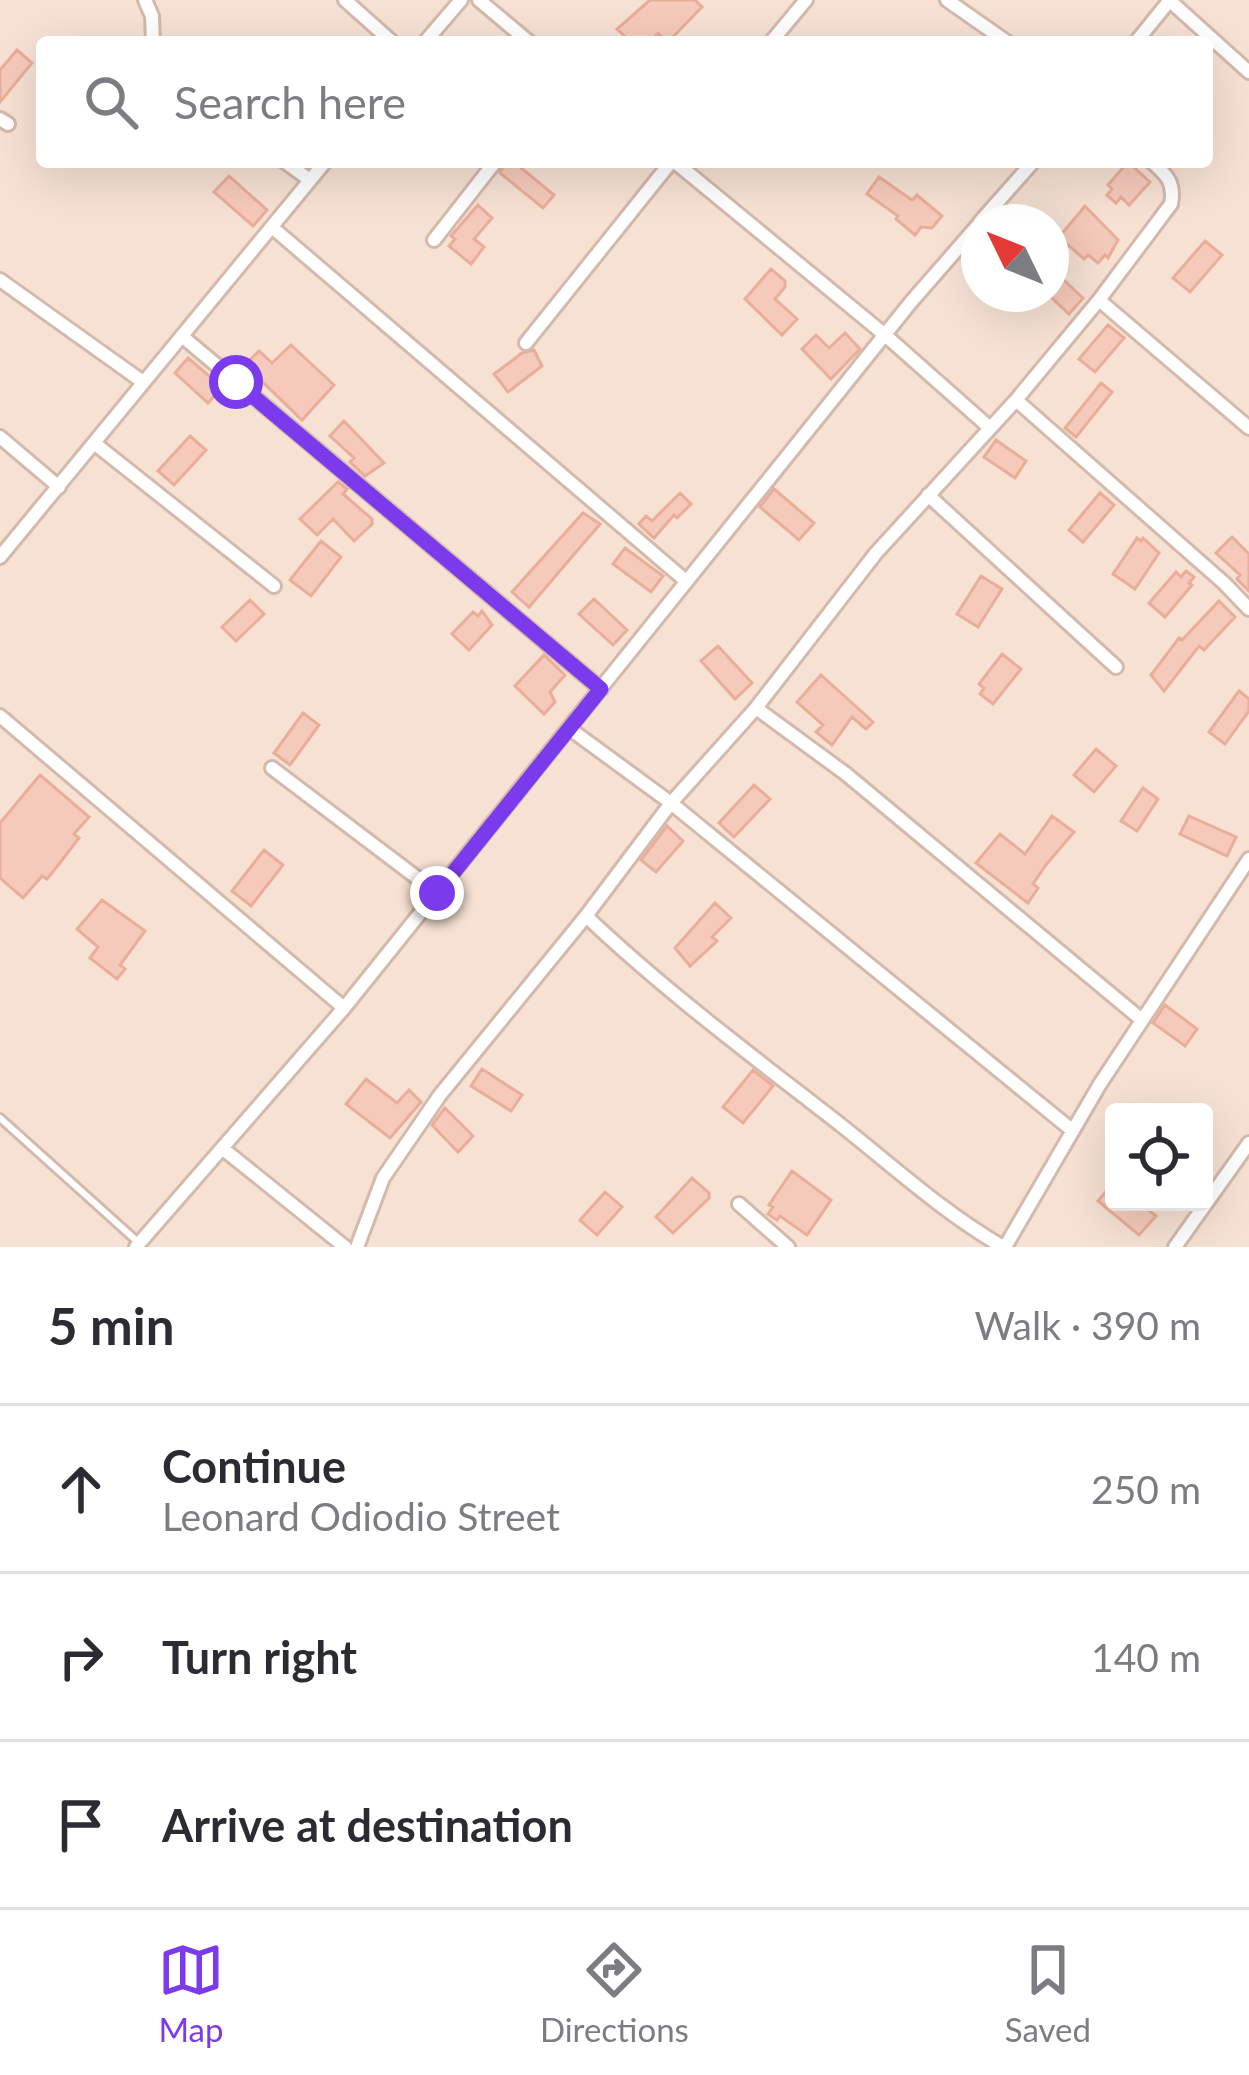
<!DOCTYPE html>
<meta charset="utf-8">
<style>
:root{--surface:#fff;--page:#f2f2f3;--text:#2b2b33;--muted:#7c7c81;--line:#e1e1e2;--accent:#7c3aed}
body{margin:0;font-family:Lato,sans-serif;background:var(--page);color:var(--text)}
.controls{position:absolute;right:36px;bottom:36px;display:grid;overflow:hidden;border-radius:12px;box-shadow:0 12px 48px #0002}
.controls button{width:108px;height:108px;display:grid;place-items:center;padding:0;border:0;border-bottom:3px solid var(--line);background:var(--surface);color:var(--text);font:60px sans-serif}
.compass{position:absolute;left:961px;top:204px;width:108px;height:108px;border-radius:50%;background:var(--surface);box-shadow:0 12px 48px #0002;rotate:313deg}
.stop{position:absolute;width:36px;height:36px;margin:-27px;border:9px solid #7c3aed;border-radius:50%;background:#fff}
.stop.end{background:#7c3aed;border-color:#fff;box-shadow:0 3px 12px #0008}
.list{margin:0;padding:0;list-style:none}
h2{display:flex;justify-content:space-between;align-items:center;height:156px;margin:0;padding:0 48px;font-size:51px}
h2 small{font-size:39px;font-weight:400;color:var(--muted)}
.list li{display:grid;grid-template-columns:78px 1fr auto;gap:36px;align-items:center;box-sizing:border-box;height:168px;padding:0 48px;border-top:3px solid var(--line)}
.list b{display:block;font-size:45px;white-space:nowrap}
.list p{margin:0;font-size:39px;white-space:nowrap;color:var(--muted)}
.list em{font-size:39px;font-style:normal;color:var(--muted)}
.icon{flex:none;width:66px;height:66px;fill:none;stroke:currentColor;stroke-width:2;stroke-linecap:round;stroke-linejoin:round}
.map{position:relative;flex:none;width:1249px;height:1247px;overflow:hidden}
.search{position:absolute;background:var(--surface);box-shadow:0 12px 48px #0002;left:36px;right:36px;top:36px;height:132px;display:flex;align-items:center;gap:30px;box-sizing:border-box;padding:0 42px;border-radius:12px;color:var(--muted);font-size:45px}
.sheet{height:660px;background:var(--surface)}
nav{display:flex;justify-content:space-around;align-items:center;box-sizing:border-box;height:168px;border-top:3px solid var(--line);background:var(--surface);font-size:33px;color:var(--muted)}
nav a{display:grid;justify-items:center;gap:6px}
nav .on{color:var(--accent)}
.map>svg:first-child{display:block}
</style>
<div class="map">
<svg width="1249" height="1247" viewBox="0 0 1249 1247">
<rect width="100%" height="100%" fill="#fef1e5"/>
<path fill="#f6e1d3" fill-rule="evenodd" d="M0,0H1249V1247H0ZM42,42H1207V162H42ZM979,222H1051V294H979ZM1114,1112H1204V1202H1114Z"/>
<path fill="#f6cabb" stroke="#eaad99" stroke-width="3" d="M650,0H695L702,7L668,42L658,33L650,42H631L617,29Z
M17,50L32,63L0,102V70Z
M505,162H514L554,195L543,208L500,173Z
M1128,162L1150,182L1129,205L1121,197L1116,203L1107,195L1112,189L1108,185Z
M229,176L267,210L253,226L214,192Z
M879,177L912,200L917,195L942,216L932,228L921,227L915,235L896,219L898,216L867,194Z
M478,205L492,218L474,239L484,247L471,264L449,246L455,239L451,236Z
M1085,206L1118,240L1108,258L1105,255L1098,263L1088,255L1084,259L1059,237Z
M1205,241L1222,255L1190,292L1173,278Z
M1051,268L1083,298L1069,314L1051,297Z
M771,269L785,281V287L775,299L797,319L782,335L745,299Z
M1108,325L1124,338L1095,372L1079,359Z
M845,333L860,349L831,379L802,349L816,335L829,348Z
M291,345L334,385L302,420L245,365L259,351L272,363Z
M534,350L542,366L508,392L494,374L522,353Z
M188,358L222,387L208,403L175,373Z
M1101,383L1112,392L1076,437L1065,428Z
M344,421L384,463L365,476L350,462L354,458L330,436Z
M190,436L206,450L174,485L158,471Z
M996,440L1026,461L1015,478L984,457Z
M338,482L347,489L343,494L372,519V524L354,541L333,519L317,535L300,519Z
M774,489L814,523L799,540L760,507Z
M680,493L691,504L677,518L674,515L654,538L639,524L646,516L652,521Z
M1100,493L1114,505L1083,542L1069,530Z
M583,513L600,524L529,607L512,592Z
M1232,537L1249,554V591L1237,579L1240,575L1216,553Z
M1137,538L1141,541L1143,538L1159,553L1135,589L1113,574Z
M321,541L341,557L311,596L290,580Z
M625,548L663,576L651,592L613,564Z
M1186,571L1194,577L1189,583L1192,585L1165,617L1149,603L1176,572L1181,577Z
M981,576L1002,589L978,627L957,614Z
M594,599L627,630L613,645L579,614Z
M250,600L264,614L236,641L222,627Z
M1219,601L1235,617L1204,650L1199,646L1164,691L1151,675L1179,638L1182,640Z
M482,611L492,625L469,650L452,634L473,612L478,616Z
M718,646L752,683L735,699L701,661Z
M1002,654L1021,669L993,704L980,694L984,688L979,684Z
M544,655L565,675L550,692L555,702L544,714L515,686Z
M821,675L873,722L866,729L852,717L832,745L816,732L823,725L797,702Z
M1239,691L1249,699V711L1225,744L1209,732Z
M303,713L319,725L290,765L274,753Z
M1096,749L1116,766L1094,792L1074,775Z
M40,775L89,817L74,834L79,838L59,864L47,879L42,876L23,898L0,878V823Z
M754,785L770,799L734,837L719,823Z
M1143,788L1158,799L1137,831L1121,821Z
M1052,816L1074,832L1045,866L1033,884L1038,888L1028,903L976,863L1000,834L1025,854Z
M1189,816L1236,837L1227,856L1180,834Z
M667,826L683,841L656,872L641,860Z
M264,850L283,865L251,906L232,891Z
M102,900L145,931L120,965L125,969L117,979L90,958L98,947L77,929Z
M715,903L731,918L712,937L717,941L690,966L675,948Z
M1165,1005L1197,1029L1185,1046L1153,1023Z
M482,1069L522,1095L511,1111L471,1086Z
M753,1070L773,1086L743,1123L723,1107Z
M366,1079L397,1103L409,1090L421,1102L390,1138L346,1104Z
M445,1108L473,1136L458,1152L432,1125Z
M792,1171L831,1200L807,1235L780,1216L777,1220L768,1214L773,1207L769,1205Z
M692,1178L709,1193V1198L673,1233L656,1217Z
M1114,1182V1202H1139L1156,1216L1139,1235L1098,1201Z
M605,1192L622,1207L597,1235L580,1220Z"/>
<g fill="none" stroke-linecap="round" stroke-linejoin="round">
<g stroke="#d4b9ad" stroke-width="12">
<path id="service" d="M0,1118L139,1243"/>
</g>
<g stroke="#d4b9ad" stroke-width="18">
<path id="minor" d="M145,0L152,16L153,42
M345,0L392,42
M479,0L529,42
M947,0L1007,42
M1169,0L1249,72
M425,42L461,0
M771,42L806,0
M1136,42L1170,0
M0,119L8,124
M285,162L310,180
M675,162L885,335L990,428
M980,222L1033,162
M273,228L686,581
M434,240L495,162
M0,280L143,382
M1099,300L1171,204C1175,183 1167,175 1152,162
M183,337L601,689
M526,343L671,162
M1016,400L1224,583L1249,609
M0,437L59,487
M94,443L274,586
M928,495L1116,667
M0,557L325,162
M756,708L671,803L586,916C666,992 755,1058 842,1126C895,1168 944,1213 1003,1247
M0,716L344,1008
M570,729L671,803L1073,1131
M272,768L437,893
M1142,1020L846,774L756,708L876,553L1016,400L1099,300L1249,428
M222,1148L345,1247
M739,1204L788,1247
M136,1247L344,1008L911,302L979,224
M357,1247L383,1178L440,1095L586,916
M1005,1247L1100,1084L1249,859
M1175,1247L1249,1143"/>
</g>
<use href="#service" stroke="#fff" stroke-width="6"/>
<use href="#minor" stroke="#fff" stroke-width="12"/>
</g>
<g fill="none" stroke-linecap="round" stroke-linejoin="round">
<path stroke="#7c3aed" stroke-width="15" d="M236,382L601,689L437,893"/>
</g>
</svg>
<div class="controls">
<button><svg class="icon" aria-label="locate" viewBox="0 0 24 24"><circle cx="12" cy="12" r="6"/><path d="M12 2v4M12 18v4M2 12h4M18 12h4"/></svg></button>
</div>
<svg class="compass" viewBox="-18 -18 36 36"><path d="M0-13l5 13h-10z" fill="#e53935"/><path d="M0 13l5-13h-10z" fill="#7c7c81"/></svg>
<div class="stop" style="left:236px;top:382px"></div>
<div class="stop end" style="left:437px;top:893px"></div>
<div class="search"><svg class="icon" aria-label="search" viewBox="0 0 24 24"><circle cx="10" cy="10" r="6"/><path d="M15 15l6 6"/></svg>Search here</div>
</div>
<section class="sheet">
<h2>5 min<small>Walk · 390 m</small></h2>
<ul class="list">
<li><svg class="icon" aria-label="ahead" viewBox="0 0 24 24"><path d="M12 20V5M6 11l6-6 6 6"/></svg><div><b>Continue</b><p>Leonard Odiodio Street</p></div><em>250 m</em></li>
<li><svg class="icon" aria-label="right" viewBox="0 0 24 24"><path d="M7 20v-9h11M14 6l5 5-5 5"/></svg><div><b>Turn right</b></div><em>140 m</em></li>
<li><svg class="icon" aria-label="arrive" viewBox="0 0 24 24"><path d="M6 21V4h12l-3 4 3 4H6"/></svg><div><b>Arrive at destination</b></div></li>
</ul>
</section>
<nav>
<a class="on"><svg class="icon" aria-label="map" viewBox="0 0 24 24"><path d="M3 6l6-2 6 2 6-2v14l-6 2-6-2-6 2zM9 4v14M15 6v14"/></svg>Map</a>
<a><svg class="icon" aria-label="directions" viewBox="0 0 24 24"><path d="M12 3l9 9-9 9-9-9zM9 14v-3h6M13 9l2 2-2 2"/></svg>Directions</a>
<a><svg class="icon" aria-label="saved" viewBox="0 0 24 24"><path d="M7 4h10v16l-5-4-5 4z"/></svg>Saved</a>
</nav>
